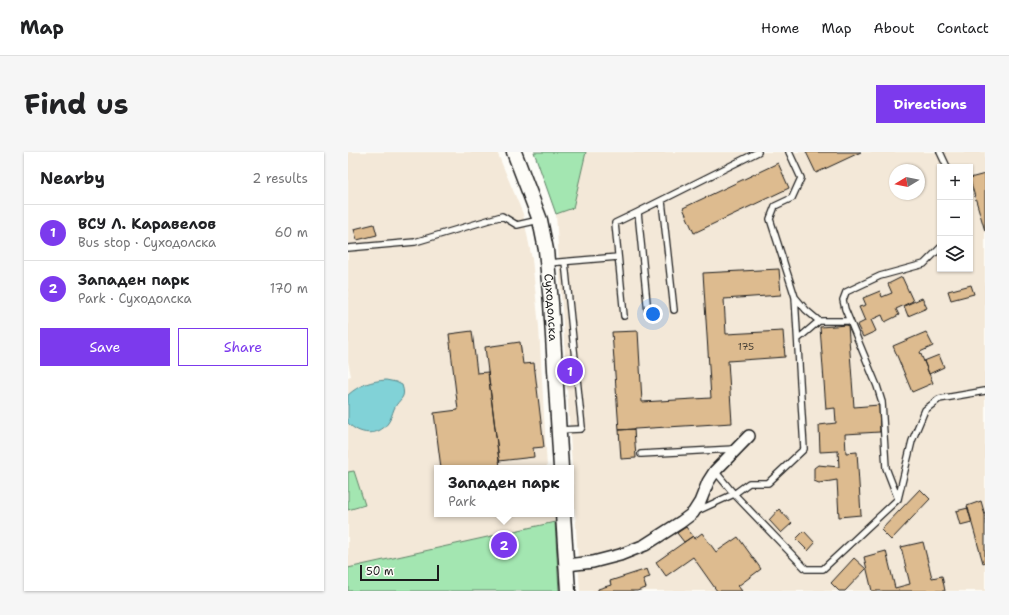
<!DOCTYPE html>
<meta charset="utf-8">
<style>
:root{--surface:#fff;--page:#f6f6f6;--text:#202124;--muted:#757577;--line:#e0e0e0;--accent:#7c3aed}
body{margin:0;font-family:"Shantell Sans",sans-serif;background:var(--page);color:var(--text)}
.controls{position:absolute;right:12px;top:12px;display:grid;overflow:hidden;border-radius:0px;box-shadow:0 1px 3px #0004}
.controls button{width:36px;height:36px;display:grid;place-items:center;padding:0;border:0;border-bottom:1px solid var(--line);background:var(--surface);color:var(--text);font:20px sans-serif}
.compass{position:absolute;left:541px;top:12px;width:36px;height:36px;border-radius:50%;background:var(--surface);box-shadow:0 1px 3px #0004;rotate:260deg}
.scale{position:absolute;left:12px;bottom:10px;width:79px;box-sizing:border-box;padding-left:4px;border:2px solid #1c1c1c;border-top:0;font-size:11px;line-height:14px;white-space:nowrap;color:#1c1c1c;-webkit-text-stroke:3px #fdfcf7;paint-order:stroke}
.you{position:absolute;left:305px;top:162px;width:14px;height:14px;margin:-10px;border:3px solid #fff;border-radius:50%;background:#1a73e8;box-shadow:0 0 0 6px #1a73e833}
.badge{display:grid;place-items:center;width:26px;height:26px;border-radius:50%;background:var(--accent);color:#fff;font-size:13px;font-weight:700}
.pin{position:absolute;translate:-50% -50%;border:2px solid #fff;box-shadow:0 1px 4px #0006}
.popup{position:absolute;left:86px;top:313px;width:140px;height:52px;box-sizing:border-box;display:grid;place-content:center;border-radius:0px;background:var(--surface);filter:drop-shadow(0 1px 3px #0005);font-size:13px;white-space:nowrap;color:var(--muted)}
.popup b{font-size:15px;color:var(--text)}
.popup::after{content:'';position:absolute;left:50%;top:100%;margin-left:-8px;border:8px solid transparent;border-top-color:var(--surface)}
.list{margin:0;padding:0;list-style:none}
h2{display:flex;justify-content:space-between;align-items:center;height:52px;margin:0;padding:0 16px;font-size:17px}
h2 small{font-size:13px;font-weight:400;color:var(--muted)}
.list li{display:grid;grid-template-columns:26px 1fr auto;gap:12px;align-items:center;box-sizing:border-box;height:56px;padding:0 16px;border-top:1px solid var(--line)}
.list b{display:block;font-size:15px;white-space:nowrap}
.list p{margin:0;font-size:13px;white-space:nowrap;color:var(--muted)}
.list em{font-size:13px;font-style:normal;color:var(--muted)}
.actions{display:flex;gap:8px;padding:12px 16px}
.actions a{flex:1;padding:9px 0;border:1px solid var(--accent);border-radius:0px;text-align:center;font-size:14px;color:var(--accent)}
.actions .main{background:var(--accent);color:#fff}
.icon{flex:none;width:22px;height:22px;fill:none;stroke:currentColor;stroke-width:2;stroke-linecap:round;stroke-linejoin:round}
.map{position:relative;flex:none;width:637px;height:439px;overflow:hidden;border-radius:0px}
header{display:flex;align-items:center;gap:24px;box-sizing:border-box;height:56px;padding:0 20px;background:var(--surface);border-bottom:1px solid var(--line)}
header strong{font-size:19px}
nav{display:flex;gap:22px;margin-inline-start:auto;font-size:14px}
.intro{display:flex;align-items:center;justify-content:space-between;box-sizing:border-box;height:96px;padding:0 24px}
h1{margin:0;font-size:28px}
.button{padding:10px 18px;border-radius:0px;background:var(--accent);color:#fff;font-size:14px;font-weight:700}
main{display:flex;gap:24px;padding:0 24px}
aside{flex:1;background:var(--surface);border-radius:0px;box-shadow:0 1px 3px #0004}
.map>svg:first-child{display:block}
</style>
<header>
<strong>Map</strong>
<nav><a>Home</a><a>Map</a><a>About</a><a>Contact</a></nav>
</header>
<div class="intro"><h1>Find us</h1><a class="button">Directions</a></div>
<main>
<aside>
<h2>Nearby<small>2 results</small></h2>
<ul class="list">
<li><span class="badge">1</span><div><b>ВСУ Л. Каравелов</b><p>Bus stop · Суходолска</p></div><em>60 m</em></li>
<li><span class="badge">2</span><div><b>Западен парк</b><p>Park · Суходолска</p></div><em>170 m</em></li>
</ul>
<div class="actions"><a class="main">Save</a><a>Share</a></div>
</aside>
<div class="map">
<svg width="637" height="439" viewBox="0 0 637 439">
<rect width="100%" height="100%" fill="#fdfcf7"/>
<filter id="ink" filterUnits="userSpaceOnUse"><feTurbulence type="fractalNoise" baseFrequency=".025" numOctaves="2"/><feDisplacementMap in="SourceGraphic" scale="8" xChannelSelector="R" yChannelSelector="G"/><feConvolveMatrix kernelMatrix="1 2 1 2 8 2 1 2 1" color-interpolation-filters="sRGB"/></filter>
<g filter="url(#ink)">
<path fill="#f3e8d8" fill-rule="evenodd" d="M0,0H149L175,62L184,107L191,175L199,316H89V362H206L207,370L0,416V358L17,354L6,319L0,320V225L3,224L0,209Z
M238,0H637V439H232L208,62L225,56ZM592,15H622V117H592ZM547,18H571V42H547Z"/>
<path fill="#a3e6b1" stroke="#608166" d="M186,0H238L225,56L208,62Z
M6,319L17,353L0,358V320Z
M207,370L211,439H0V416Z"/>
<path fill="#81d2d7" stroke="#59898c" d="M38,228L48,230L54,233C59,247 51,246 46,257C44,262 43,267 40,271C30,285 11,283 0,271V243C11,233 23,229 38,228Z"/>
<path fill="#ddbb8f" stroke="#1c1c1c" d="M458,0H513L468,21Z
M430,11L441,36L346,81L335,56Z
M637,22V79L622,28V26Z
M26,72L29,83L9,88L6,77Z
M431,117L433,143L376,147L378,182L435,179L437,205L380,209L384,271L271,278L264,180L290,179L294,250L363,246L355,121Z
M554,125L565,149L548,157L551,163L537,170L534,163L523,168L528,179L515,185L509,173L517,169L511,155L518,153L515,146L532,139L534,145L544,141L540,132Z
M623,133L626,142L603,148L600,139Z
M574,146L579,156L560,164L556,154Z
M500,173L506,255L531,253L532,280L497,282L498,301L509,300L513,363L491,365L489,328L471,331L466,329V316L470,313L491,315L490,299L472,300L471,273L488,271L487,256L478,257L472,175Z
M124,179L129,221L140,220L152,315L140,316H93L86,261L110,258L101,182Z
M578,180L585,194L572,200L585,231L564,240L545,194Z
M172,190L175,212L186,211L196,295L185,296L186,305L151,309L137,195Z
M591,203L596,215L581,222L576,209Z
M286,277L288,306L273,307L271,278Z
M572,337L582,347L543,388L533,378Z
M633,349L637,363V410L635,411L619,354Z
M620,356L624,370L612,373L608,359Z
M431,357L444,371L433,381L421,368Z
M338,375L345,384L336,390L329,381Z
M456,379L467,391L460,399L448,387Z
M354,381L368,400L390,385L413,417L390,434L394,439H369L345,405L318,424L308,410L345,384L346,387Z
M575,390L584,426L594,424L597,439H524L516,405L538,399L547,436L562,432L553,395Z
M506,406L518,417L497,439H491L483,431Z
M299,417L302,425L295,427L298,436L289,439H250V437L263,433L262,429Z"/>
<g fill="none" stroke-linecap="round" stroke-linejoin="round">
<g stroke="#1c1c1c" stroke-width="8">
<path id="service" d="M592,0L599,15
M314,49L326,158
M0,96L67,90L154,64L169,73L191,68
M200,111L270,105
M447,145L458,158L471,169H502
M300,161L290,60L410,0
M276,164L267,71L290,60
M450,187L471,169
M211,278L233,277L234,275L217,110
M293,302L386,297
M367,319L386,342L458,417H475L550,347L564,289L577,258L591,247L637,239
M550,347L538,316L534,250L529,234L497,157L495,148L498,140L532,124L576,112L592,96
M349,359L386,342L401,331H420L456,297L447,145L422,67L427,54L444,46L453,26L441,0"/>
</g>
<g stroke="#1c1c1c" stroke-width="14">
<path id="minor" d="M219,413L245,410L272,403L297,393L333,370L345,361L352,350L360,330L367,319L401,284"/>
</g>
<g stroke="#1c1c1c" stroke-width="17">
<g id="tertiary">
<path id="s1" d="M166,0L192,68L198,98L203,151L213,316"/>
<path d="M215,362L220,439"/>
</g>
</g>
<use href="#service" stroke="#fdfcf7" stroke-width="5.5"/>
<use href="#minor" stroke="#fdfcf7" stroke-width="11"/>
<use href="#tertiary" stroke="#fdfcf7" stroke-width="14"/>
</g>
</g>
<g text-anchor="middle" dominant-baseline="central" stroke-width="3" stroke-linejoin="round" paint-order="stroke">
<g font-size="10" fill="#4c4439">
<text x="398" y="194">175</text>
</g>
<g font-size="12" fill="#1c1c1c" stroke="#fdfcf7">
<text stroke="none"><textPath href="#s1" startOffset="161">Суходолска</textPath></text>
</g>
</g>
</svg>
<div class="controls">
<button>+</button>
<button>−</button>
<button><svg class="icon" aria-label="layers" viewBox="0 0 24 24"><path d="M12 4l9 5-9 5-9-5zM3 14l9 5 9-5"/></svg></button>
</div>
<svg class="compass" viewBox="-18 -18 36 36"><path d="M0-13l5 13h-10z" fill="#e53935"/><path d="M0 13l5-13h-10z" fill="#757577"/></svg>
<div class="scale">50 m</div>
<div class="you"></div>
<div class="pin badge" style="left:222px;top:219px">1</div>
<div class="pin badge" style="left:156px;top:393px">2</div>
<div class="popup"><b>Западен парк</b>Park</div>
</div>
</main>
